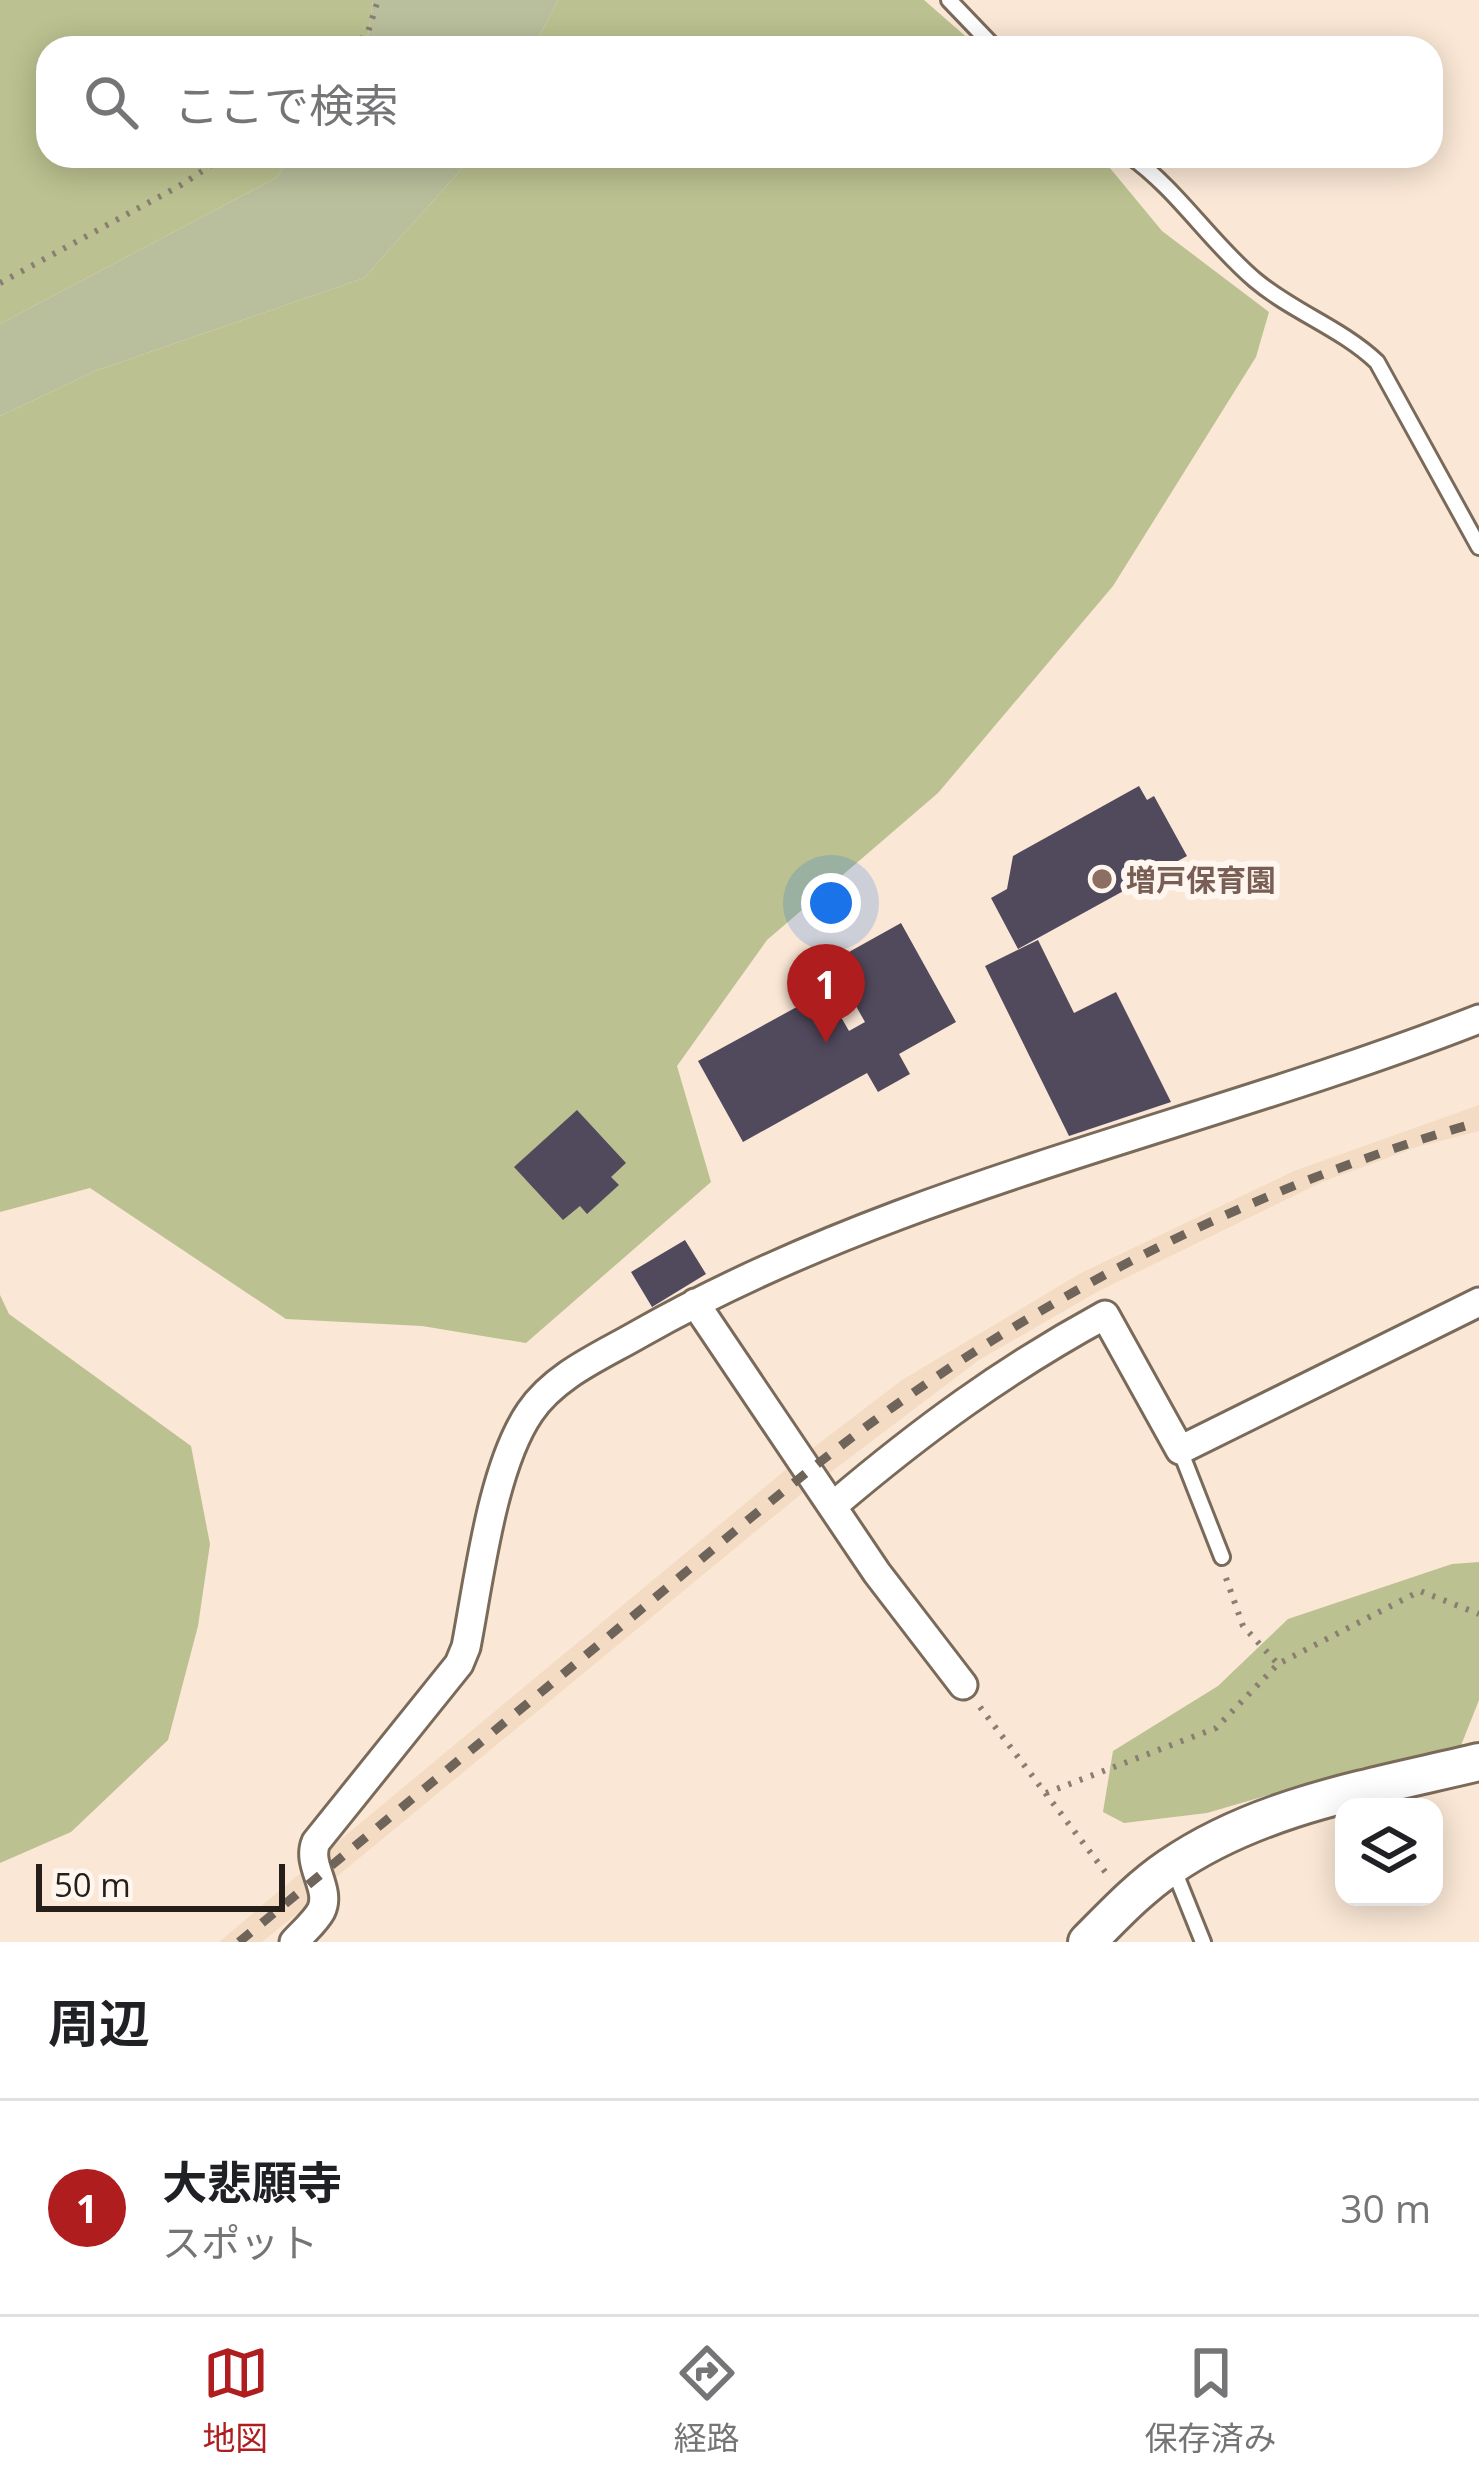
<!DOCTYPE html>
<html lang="ja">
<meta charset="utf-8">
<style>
:root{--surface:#fff;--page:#f2f2f2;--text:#202124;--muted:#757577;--line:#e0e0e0;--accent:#af1d1e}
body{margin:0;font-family:"Open Sans","Noto Sans JP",sans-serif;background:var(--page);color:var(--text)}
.controls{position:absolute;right:36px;bottom:36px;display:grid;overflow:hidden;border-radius:24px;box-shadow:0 6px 30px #0003}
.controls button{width:108px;height:108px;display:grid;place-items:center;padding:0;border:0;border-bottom:3px solid var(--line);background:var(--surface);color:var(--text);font:60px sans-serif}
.scale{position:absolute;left:36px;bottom:30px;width:249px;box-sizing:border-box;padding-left:12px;border:6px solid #261f19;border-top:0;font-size:33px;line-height:42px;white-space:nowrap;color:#261f19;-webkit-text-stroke:9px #fef6ef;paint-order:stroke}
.you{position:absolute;left:831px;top:903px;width:42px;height:42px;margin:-30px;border:9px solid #fff;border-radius:50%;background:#1a73e8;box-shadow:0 0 0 18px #1a73e833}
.badge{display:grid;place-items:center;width:78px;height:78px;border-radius:50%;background:var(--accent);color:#fff;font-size:39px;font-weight:700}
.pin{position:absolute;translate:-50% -99px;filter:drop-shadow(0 3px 6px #0008)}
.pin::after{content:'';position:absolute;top:63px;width:42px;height:36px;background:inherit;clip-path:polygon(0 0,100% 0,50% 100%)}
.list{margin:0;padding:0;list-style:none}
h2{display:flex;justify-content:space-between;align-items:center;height:156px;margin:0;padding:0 48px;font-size:51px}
h2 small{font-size:39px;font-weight:400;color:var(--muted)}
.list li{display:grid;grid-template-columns:78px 1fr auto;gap:36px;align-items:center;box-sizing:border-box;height:216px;padding:0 48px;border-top:3px solid var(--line)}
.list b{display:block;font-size:45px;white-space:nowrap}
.list p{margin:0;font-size:39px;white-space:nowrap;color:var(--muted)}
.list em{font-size:39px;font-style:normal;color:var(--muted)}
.icon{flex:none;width:66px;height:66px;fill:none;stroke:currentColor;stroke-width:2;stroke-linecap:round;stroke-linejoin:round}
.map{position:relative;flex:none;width:1479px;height:1942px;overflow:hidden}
.search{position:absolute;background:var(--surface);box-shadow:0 6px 30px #0003;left:36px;right:36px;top:36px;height:132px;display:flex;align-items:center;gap:30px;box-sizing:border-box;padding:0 42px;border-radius:36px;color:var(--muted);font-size:45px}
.sheet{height:372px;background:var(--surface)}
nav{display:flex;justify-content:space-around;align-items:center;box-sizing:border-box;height:168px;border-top:3px solid var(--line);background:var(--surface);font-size:33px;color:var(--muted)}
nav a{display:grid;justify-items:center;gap:6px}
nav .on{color:var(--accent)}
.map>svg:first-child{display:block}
</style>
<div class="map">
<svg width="1479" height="1942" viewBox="0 0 1479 1942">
<rect width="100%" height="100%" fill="#fae7d5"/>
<path fill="#f4dcc4" d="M1479,1105V1131L1417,1147L1322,1182L1097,1292L979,1360L827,1475L809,1451L902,1380L1081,1273L1294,1171Z
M789,1467L806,1490L329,1883L316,1860Z
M304,1870L307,1878L303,1882L313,1901L262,1942H219Z"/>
<path fill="#b9be9c" d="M373,0H558L533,48H360L368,35Z
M291,156H473L364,278L95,371L0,416V324L276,178Z"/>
<path fill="#bbc190" d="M0,0H373L368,35L360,48H48V156H291L276,178L0,324Z
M558,0H924L979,48H533Z
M473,156H1100L1162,231L1269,312L1256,357L1113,586L938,793L767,940L677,1066L711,1182L526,1343L422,1326L286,1319L90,1188L0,1212V416L95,371L364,278Z
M0,1295L9,1314L191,1446L210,1544L198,1626L168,1740L71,1832L0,1863Z
M1479,1562V1700L1460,1748L1360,1768L1207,1813L1124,1823L1103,1812L1113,1751L1218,1686L1288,1619L1452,1564Z"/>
<path fill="#514a5d" d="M1139,786L1147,800L1154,796L1187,856L1018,949L991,898L1007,889L1013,856Z
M901,923L956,1022L899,1054L910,1074L878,1092L867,1073L743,1142L698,1061L826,991L849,1031L865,1022L831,962Z
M1038,940L1074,1013L1116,992L1171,1102L1069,1136L985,966Z
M577,1110L626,1163L611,1177L619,1185L587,1214L580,1206L563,1220L514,1167Z
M685,1240L706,1274L652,1307L631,1272Z"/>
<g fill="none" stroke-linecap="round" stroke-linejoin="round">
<g stroke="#7a6a5a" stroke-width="20">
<path id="service" d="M949,0L995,48
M1130,156C1177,189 1210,242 1255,280C1293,312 1341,328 1377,362L1479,547
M1180,1450L1222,1557
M1174,1870L1203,1942"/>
</g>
<g stroke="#7a6a5a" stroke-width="33">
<path id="minor" d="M695,1303L877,1573L963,1685
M834,1505C921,1431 1004,1370 1105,1315L1180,1450L1479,1302
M294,1942C302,1933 315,1922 321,1911C332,1889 306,1865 316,1842L459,1664L466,1647C479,1580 492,1467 530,1412C555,1375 601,1356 639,1334C901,1185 1201,1128 1479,1019"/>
</g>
<g stroke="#7a6a5a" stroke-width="42">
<path id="tertiary" d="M1087,1942C1114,1915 1139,1888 1170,1867C1260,1805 1375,1787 1479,1762"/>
</g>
<path stroke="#8a7e72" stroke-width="6" stroke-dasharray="3 9" stroke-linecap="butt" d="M353,48L368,32L378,0
M0,283L181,185L225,156
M1226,1578L1243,1626L1277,1663
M980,1707L1106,1873
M1046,1793L1216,1728L1278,1664L1420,1591L1479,1614"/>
<use href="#service" stroke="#fff" stroke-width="14"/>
<use href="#minor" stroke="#fff" stroke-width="27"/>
<use href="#tertiary" stroke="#fff" stroke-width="36"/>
<path stroke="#6f645a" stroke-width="9" stroke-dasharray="15 15" stroke-linecap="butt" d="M239,1942C360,1842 482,1741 603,1641C699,1562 793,1479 893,1407C1069,1281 1271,1181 1479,1122"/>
</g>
<circle fill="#8d6e63" stroke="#fef6ef" stroke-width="4.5" cx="1102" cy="879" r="12"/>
<g text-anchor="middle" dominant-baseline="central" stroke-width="12" stroke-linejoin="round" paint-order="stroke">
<g font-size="30" font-weight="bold" fill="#785e54" stroke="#fef6ef" text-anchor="start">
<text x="1126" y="879">増戸保育園</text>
</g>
</g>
</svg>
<div class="controls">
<button><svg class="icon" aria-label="layers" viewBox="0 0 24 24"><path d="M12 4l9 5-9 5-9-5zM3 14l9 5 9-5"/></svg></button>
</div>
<div class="scale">50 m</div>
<div class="you"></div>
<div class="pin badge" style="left:826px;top:1043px">1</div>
<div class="search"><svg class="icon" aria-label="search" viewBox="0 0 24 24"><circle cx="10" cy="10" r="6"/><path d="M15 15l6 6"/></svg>ここで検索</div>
</div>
<section class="sheet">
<h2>周辺<small></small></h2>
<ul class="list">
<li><span class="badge">1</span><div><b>大悲願寺</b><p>スポット</p></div><em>30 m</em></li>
</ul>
</section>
<nav>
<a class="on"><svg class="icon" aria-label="map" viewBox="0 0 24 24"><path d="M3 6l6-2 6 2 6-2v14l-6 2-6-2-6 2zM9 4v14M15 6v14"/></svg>地図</a>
<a><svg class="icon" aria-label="directions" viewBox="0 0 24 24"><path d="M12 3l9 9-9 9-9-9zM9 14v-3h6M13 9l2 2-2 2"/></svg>経路</a>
<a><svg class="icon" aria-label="saved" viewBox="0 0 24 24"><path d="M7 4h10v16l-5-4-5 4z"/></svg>保存済み</a>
</nav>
